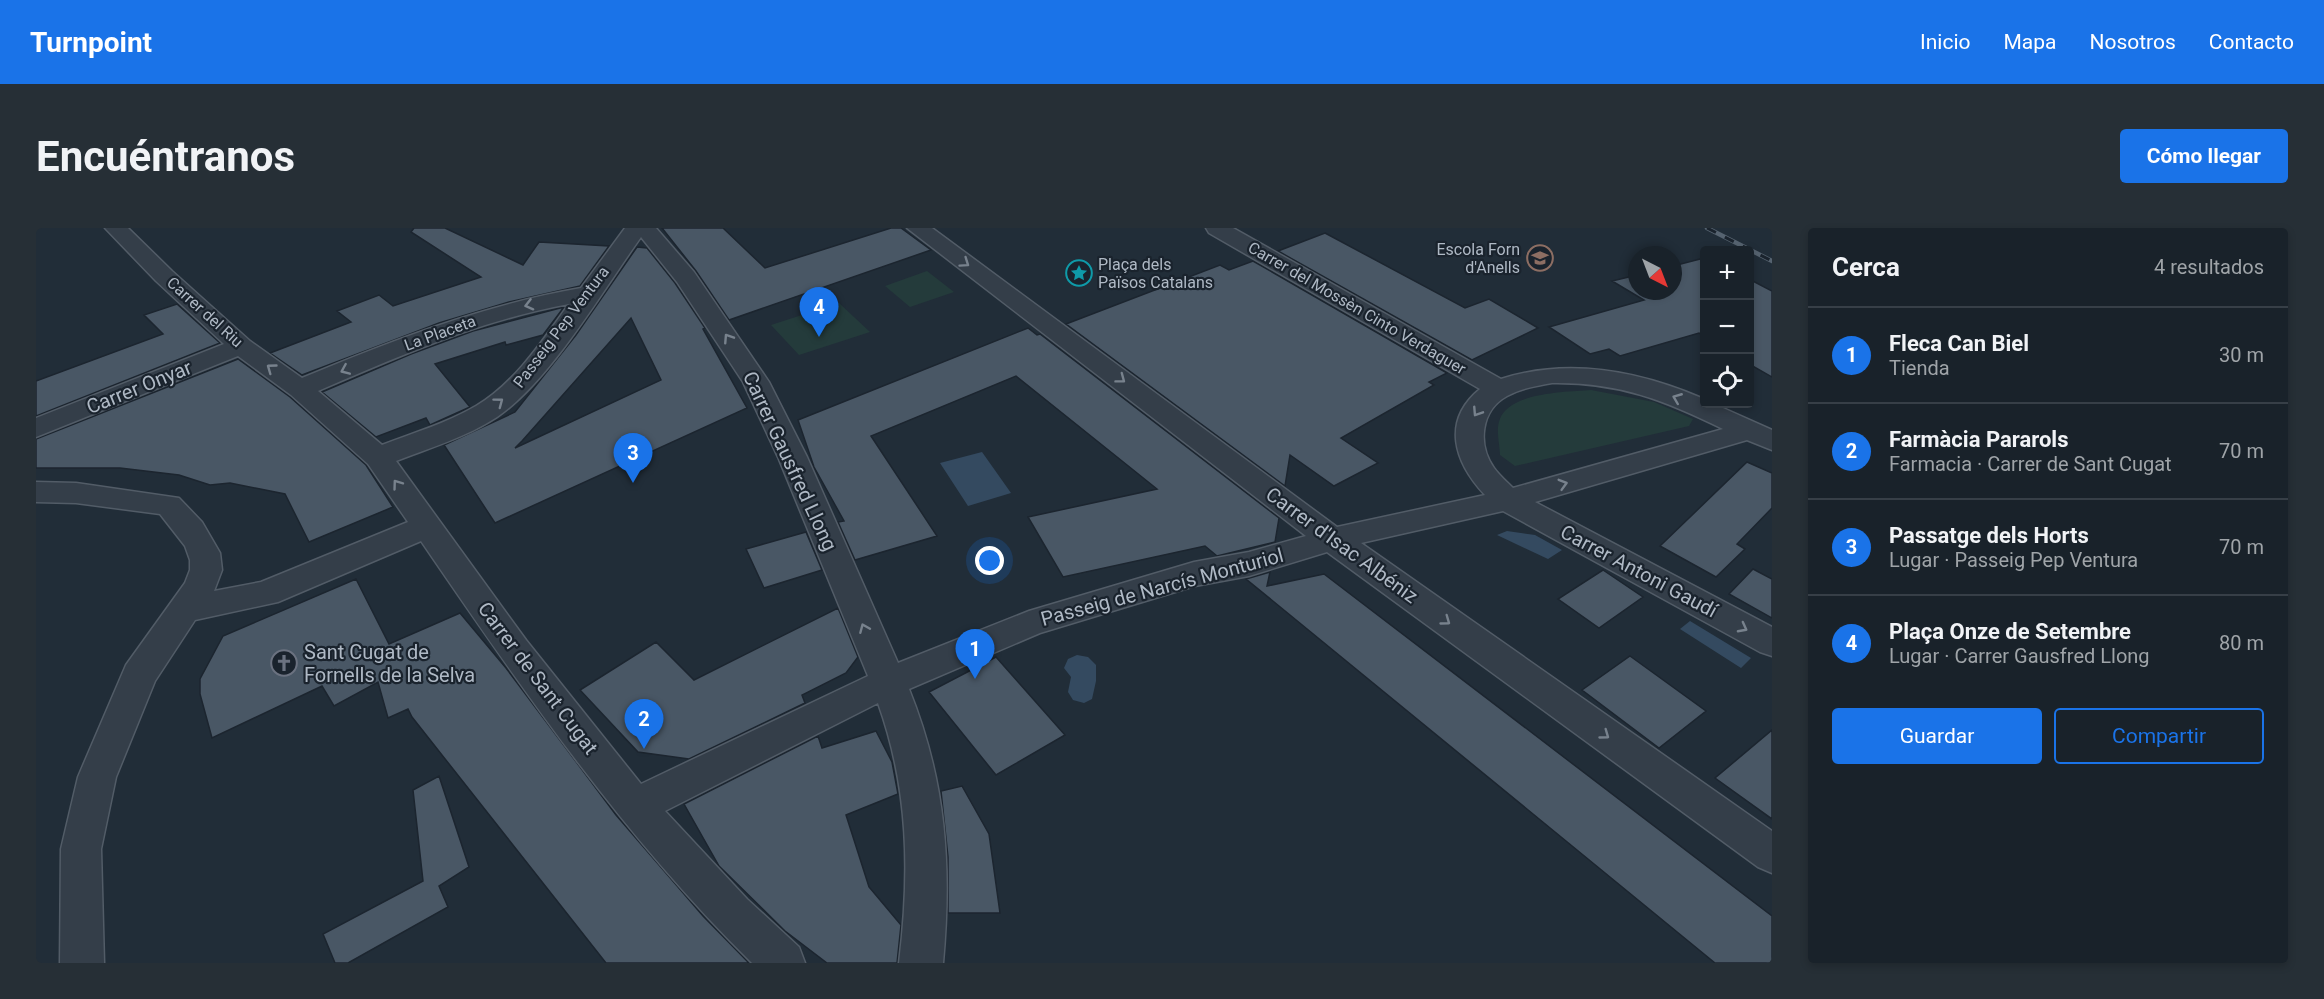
<!DOCTYPE html>
<html lang="es">
<meta charset="utf-8">
<style>
:root{--surface:#19222a;--page:#262f36;--text:#f1f3f6;--muted:#9fa4a8;--line:#373f47;--accent:#1a73e8}
body{margin:0;font-family:Roboto,sans-serif;background:var(--page);color:var(--text)}
.controls{position:absolute;right:18px;top:18px;display:grid;overflow:hidden;border-radius:6px;box-shadow:0 3px 9px #0003}
.controls button{width:54px;height:54px;display:grid;place-items:center;padding:0;border:0;border-bottom:2px solid var(--line);background:var(--surface);color:var(--text);font:30px sans-serif}
.compass{position:absolute;left:1592px;top:18px;width:54px;height:54px;border-radius:50%;background:var(--surface);box-shadow:0 3px 9px #0003;rotate:138deg}
.you{position:absolute;left:954px;top:333px;width:21px;height:21px;margin:-15px;border:4px solid #fff;border-radius:50%;background:#1a73e8;box-shadow:0 0 0 9px #1a73e833}
.badge{display:grid;place-items:center;width:39px;height:39px;border-radius:50%;background:var(--accent);color:#fff;font-size:20px;font-weight:700}
.pin{position:absolute;translate:-50% -50px;filter:drop-shadow(0 2px 3px #0008)}
.pin::after{content:'';position:absolute;top:32px;width:21px;height:18px;background:inherit;clip-path:polygon(0 0,100% 0,50% 100%)}
.list{margin:0;padding:0;list-style:none}
h2{display:flex;justify-content:space-between;align-items:center;height:78px;margin:0;padding:0 24px;font-size:26px}
h2 small{font-size:20px;font-weight:400;color:var(--muted)}
.list li{display:grid;grid-template-columns:39px 1fr auto;gap:18px;align-items:center;box-sizing:border-box;height:96px;padding:0 24px;border-top:2px solid var(--line)}
.list b{display:block;font-size:22px;white-space:nowrap}
.list p{margin:0;font-size:20px;white-space:nowrap;color:var(--muted)}
.list em{font-size:20px;font-style:normal;color:var(--muted)}
.actions{display:flex;gap:12px;padding:18px 24px}
.actions a{flex:1;padding:14px 0;border:2px solid var(--accent);border-radius:6px;text-align:center;font-size:21px;color:var(--accent)}
.actions .main{background:var(--accent);color:#fff}
.icon{flex:none;width:33px;height:33px;fill:none;stroke:currentColor;stroke-width:2;stroke-linecap:round;stroke-linejoin:round}
.map{position:relative;flex:none;width:1736px;height:735px;overflow:hidden;border-radius:6px}
header{display:flex;align-items:center;gap:36px;box-sizing:border-box;height:84px;padding:0 30px;background:var(--accent);color:#fff}
header strong{font-size:28px}
nav{display:flex;gap:33px;margin-inline-start:auto;font-size:21px}
.intro{display:flex;align-items:center;justify-content:space-between;box-sizing:border-box;height:144px;padding:0 36px}
h1{margin:0;font-size:42px}
.button{padding:15px 27px;border-radius:6px;background:var(--accent);color:#fff;font-size:21px;font-weight:700}
main{display:flex;gap:36px;padding:0 36px}
aside{flex:1;background:var(--surface);border-radius:6px;box-shadow:0 3px 9px #0003}
.map>svg:first-child{display:block}
</style>
<header>
<strong>Turnpoint</strong>
<nav><a>Inicio</a><a>Mapa</a><a>Nosotros</a><a>Contacto</a></nav>
</header>
<div class="intro"><h1>Encuéntranos</h1><a class="button">Cómo llegar</a></div>
<main>
<div class="map">
<svg width="1736" height="735" viewBox="0 0 1736 735">
<rect width="100%" height="100%" fill="#212d38"/>
<path fill="#243b3b" d="M891,43L918,64L874,79L849,58Z
M803,75L834,104L763,127L735,97Z
M1555,162L1618,174L1657,191L1653,198L1479,238L1464,227C1464,218 1460,203 1463,194C1470,164 1530,164 1555,162Z"/>
<path fill="#344a60" d="M946,224L975,265L932,278L904,235Z
M1471,303L1499,307L1526,322L1512,331L1461,307Z
M1654,393L1715,430L1705,440L1644,401Z
M1041,427L1052,429L1060,437V453L1056,471L1048,475L1037,472L1032,464L1035,449L1028,440L1032,431Z"/>
<path fill="#495765" stroke="#1c252f" stroke-width="1.5" fill-rule="evenodd" d="M378,0H409L487,37L503,14L573,18L544,58L473,74L403,95L266,147L234,125L315,94L301,83L343,67L357,78L445,49L375,4Z
M626,0H687L729,40L855,0H865L895,22L693,92L660,43Z
M1289,5L1429,80L1453,71L1502,100L1436,132L1242,23Z
M601,19L611,20L639,55L669,100L667,101L711,180L459,295L408,217L479,184L540,107ZM595,90L625,152L479,220L486,213Z
M1668,30V108L1663,105L1584,128L1573,121L1554,126L1513,99L1608,72L1576,53L1601,47V63H1637V38Z
M1217,33L1411,145L1393,154L1398,157L1305,210L1342,235L1298,258L1254,227L1249,258L1030,96L1184,37L1193,42Z
M1713,51L1736,63V149L1713,136Z
M141,76L184,115L0,188V153L127,106L108,87Z
M528,79L507,107L470,117L469,114L399,136L434,179L394,197L390,190L340,209L286,164L375,126L437,103Z
M992,100L1001,107L1004,106L1243,290L1239,314L1181,328L1169,318L1027,349L992,289L1121,261L980,148L835,208L901,308L819,332L802,294L808,293L778,239L762,192Z
M202,131L254,169L330,237L357,279L273,314L249,266L194,255L174,257L143,247L84,240H0V211Z
M1711,234L1736,245V280L1701,316L1709,321L1680,349L1624,318Z
M770,304L786,342L728,360L710,321Z
M1717,341L1736,351V390L1693,366Z
M1567,342L1607,369L1563,400L1522,371Z
M1234,344L1231,358L1288,346L1736,688V735H1679L1210,351Z
M320,351L353,416L424,385L470,440L580,587L667,688L713,735H570L376,489L372,481L352,490L342,454L298,478L286,458L176,510L164,466V451L187,408Z
M802,380L822,429L810,445L766,467L769,475L653,531L602,524L544,462L620,414L658,452Z
M1594,428L1670,483L1623,520L1546,462Z
M960,429L1029,507L960,547L893,464Z
M1736,502V591L1679,550Z
M840,503L856,534L862,566L810,587L833,659L865,697L861,735H791L749,703L683,638L648,576L782,508L786,520Z
M403,548L433,639L403,658L412,679L312,735H299L287,706L387,653L377,562Z
M926,558L953,606L964,685H912V629L905,563Z"/>
<g fill="none" stroke-linecap="round" stroke-linejoin="round">
<g stroke="#525c67" stroke-width="3">
<path id="minor" d="M69,0H92L136,43L214,113L266,150C357,112 448,77 545,60L589,0H620L658,44L733,154L771,229L862,435L993,383L1158,334L1213,324L1270,308L871,0H896L1301,299L1449,267C1418,234 1405,193 1444,161L1173,5L1170,0H1197L1465,151C1534,129 1603,143 1668,171V176H1678L1736,202V222L1711,212L1499,274L1736,399V428L1724,424L1467,283L1325,315L1736,603V645L1722,639L1291,324L1213,348L1159,358L1004,405L873,461C910,553 916,637 907,735H863C874,646 873,561 842,475L629,583L711,671L763,719L769,735H716C588,609 486,461 385,313L242,374L159,392L119,453L80,549L65,621L68,735H24L25,621L42,549L90,437L149,355L154,342V332L149,318L124,286L40,275L0,274V254L40,255L143,270L166,294L184,325L186,342L178,363L225,354L372,294L332,236L255,167L202,128L0,209V190L188,116L120,53ZM605,9L641,54L707,154L742,229L832,448L605,556L490,412L360,233C393,220 431,209 461,189C514,153 567,62 605,9ZM533,76C507,112 478,156 440,178C411,195 377,205 346,217L282,163C363,128 445,92 533,76ZM1516,155C1583,154 1628,172 1687,201L1477,260C1471,254 1463,247 1458,240C1441,216 1445,182 1471,168C1485,160 1501,158 1516,155Z"/>
</g>
<use href="#minor" fill="#343e49" fill-rule="evenodd"/>
<g stroke="#566370" stroke-width="4.5">
<path id="rail" d="M1671,0L1736,33"/>
</g>
<use href="#rail" stroke="#1a232d" stroke-width="3" stroke-dasharray="10" stroke-linecap="butt"/>
</g>
<defs><path id="oneway-chevron" d="M-2-3.5L2.5 0L-2 3.5" fill="none" stroke-width="1.6" stroke-linecap="round" stroke-linejoin="round" transform="scale(1.5)"/></defs>
<g stroke="#78828d">
<use href="#oneway-chevron" transform="translate(929 35) rotate(35)"/>
<use href="#oneway-chevron" transform="translate(493 77) rotate(166)"/>
<use href="#oneway-chevron" transform="translate(692 110) rotate(-123)"/>
<use href="#oneway-chevron" transform="translate(235 140) rotate(-144)"/>
<use href="#oneway-chevron" transform="translate(309 142) rotate(157)"/>
<use href="#oneway-chevron" transform="translate(1085 151) rotate(37)"/>
<use href="#oneway-chevron" transform="translate(1641 170) rotate(-158)"/>
<use href="#oneway-chevron" transform="translate(463 174) rotate(-37)"/>
<use href="#oneway-chevron" transform="translate(1441 184) rotate(123)"/>
<use href="#oneway-chevron" transform="translate(361 256) rotate(-126)"/>
<use href="#oneway-chevron" transform="translate(1527 256) rotate(-16)"/>
<use href="#oneway-chevron" transform="translate(1410 393) rotate(36)"/>
<use href="#oneway-chevron" transform="translate(828 400) rotate(-113)"/>
<use href="#oneway-chevron" transform="translate(1707 400) rotate(28)"/>
<use href="#oneway-chevron" transform="translate(1569 507) rotate(36)"/>
</g>
<defs>
<g id="school-ring" transform="scale(1.35)"><circle r="9.5" fill="#1a232d" stroke="#8d6e63" stroke-width="1.5"/><path d="M0-5L7-2L0 1L-7-2ZM-4 1L0 2.5L4 1V4Q0 6-4 4Z" fill="#8d6e63"/></g>
<g id="sight-ring" transform="scale(1.35)"><circle r="9.5" fill="#1a232d" stroke="#0f9aa8" stroke-width="1.5"/><path d="M0-6L1.8-2.2L6-1.7L2.9 1.2L3.7 5.4L0 3.3L-3.7 5.4L-2.9 1.2L-6-1.7L-1.8-2.2Z" fill="#0f9aa8"/></g>
<g id="church-ring" transform="scale(1.35)"><circle r="9.5" fill="#1a232d" stroke="#6b7280" stroke-width="1.5"/><path d="M-1.2-6h2.4v3.5h3.3v2.4h-3.3V6h-2.4V-.1h-3.3v-2.4h3.3Z" fill="#6b7280"/></g>
</defs>
<g fill-rule="evenodd">
<use href="#school-ring" x="1504" y="30"/>
<use href="#sight-ring" x="1043" y="45"/>
<use href="#church-ring" x="248" y="435"/>
</g>
<g text-anchor="middle" dominant-baseline="central" stroke-width="4.5" stroke-linejoin="round" paint-order="stroke">
<g font-size="16" fill="#afb9c5" stroke="#1a232d" text-anchor="end">
<text x="1484" y="21">Escola Forn<tspan x="1484" dy="18">d'Anells</tspan></text>
<text x="1062" y="36" text-anchor="start">Plaça dels<tspan x="1062" dy="18">Països Catalans</tspan></text>
</g>
<g font-size="16" fill="#afb9c5" stroke="#1a232d">
<text transform="translate(1321 80) rotate(30)">Carrer del Mossèn Cinto Verdaguer</text>
<text transform="translate(169 84) rotate(42)">Carrer del Riu</text>
<text transform="translate(525 99) rotate(-53)">Passeig Pep Ventura</text>
<text transform="translate(404 105) rotate(-20)">La Placeta</text>
</g>
<g font-size="20" fill="#afb9c5" stroke="#1a232d">
<text transform="translate(103 159) rotate(-22)">Carrer Onyar</text>
<text transform="translate(754 233) rotate(65)">Carrer Gausfred Llong</text>
<text transform="translate(1306 317) rotate(36)">Carrer d'Isac Albéniz</text>
<text transform="translate(1603 343) rotate(28)">Carrer Antoni Gaudí</text>
<text transform="translate(1126 359) rotate(-15)">Passeig de Narcís Monturiol</text>
<text transform="translate(502 450) rotate(53)">Carrer de Sant Cugat</text>
</g>
<g font-size="20" fill="#afb9c5" stroke="#1a232d" text-anchor="start">
<text x="268" y="424">Sant Cugat de<tspan x="268" dy="23">Fornells de la Selva</tspan></text>
</g>
</g>
</svg>
<div class="controls">
<button>+</button>
<button>−</button>
<button><svg class="icon" aria-label="locate" viewBox="0 0 24 24"><circle cx="12" cy="12" r="6"/><path d="M12 2v4M12 18v4M2 12h4M18 12h4"/></svg></button>
</div>
<svg class="compass" viewBox="-18 -18 36 36"><path d="M0-13l5 13h-10z" fill="#e53935"/><path d="M0 13l5-13h-10z" fill="#9fa4a8"/></svg>
<div class="you"></div>
<div class="pin badge" style="left:939px;top:451px">1</div>
<div class="pin badge" style="left:608px;top:521px">2</div>
<div class="pin badge" style="left:597px;top:255px">3</div>
<div class="pin badge" style="left:783px;top:109px">4</div>
</div>
<aside>
<h2>Cerca<small>4 resultados</small></h2>
<ul class="list">
<li><span class="badge">1</span><div><b>Fleca Can Biel</b><p>Tienda</p></div><em>30 m</em></li>
<li><span class="badge">2</span><div><b>Farmàcia Pararols</b><p>Farmacia · Carrer de Sant Cugat</p></div><em>70 m</em></li>
<li><span class="badge">3</span><div><b>Passatge dels Horts</b><p>Lugar · Passeig Pep Ventura</p></div><em>70 m</em></li>
<li><span class="badge">4</span><div><b>Plaça Onze de Setembre</b><p>Lugar · Carrer Gausfred Llong</p></div><em>80 m</em></li>
</ul>
<div class="actions"><a class="main">Guardar</a><a>Compartir</a></div>
</aside>
</main>
